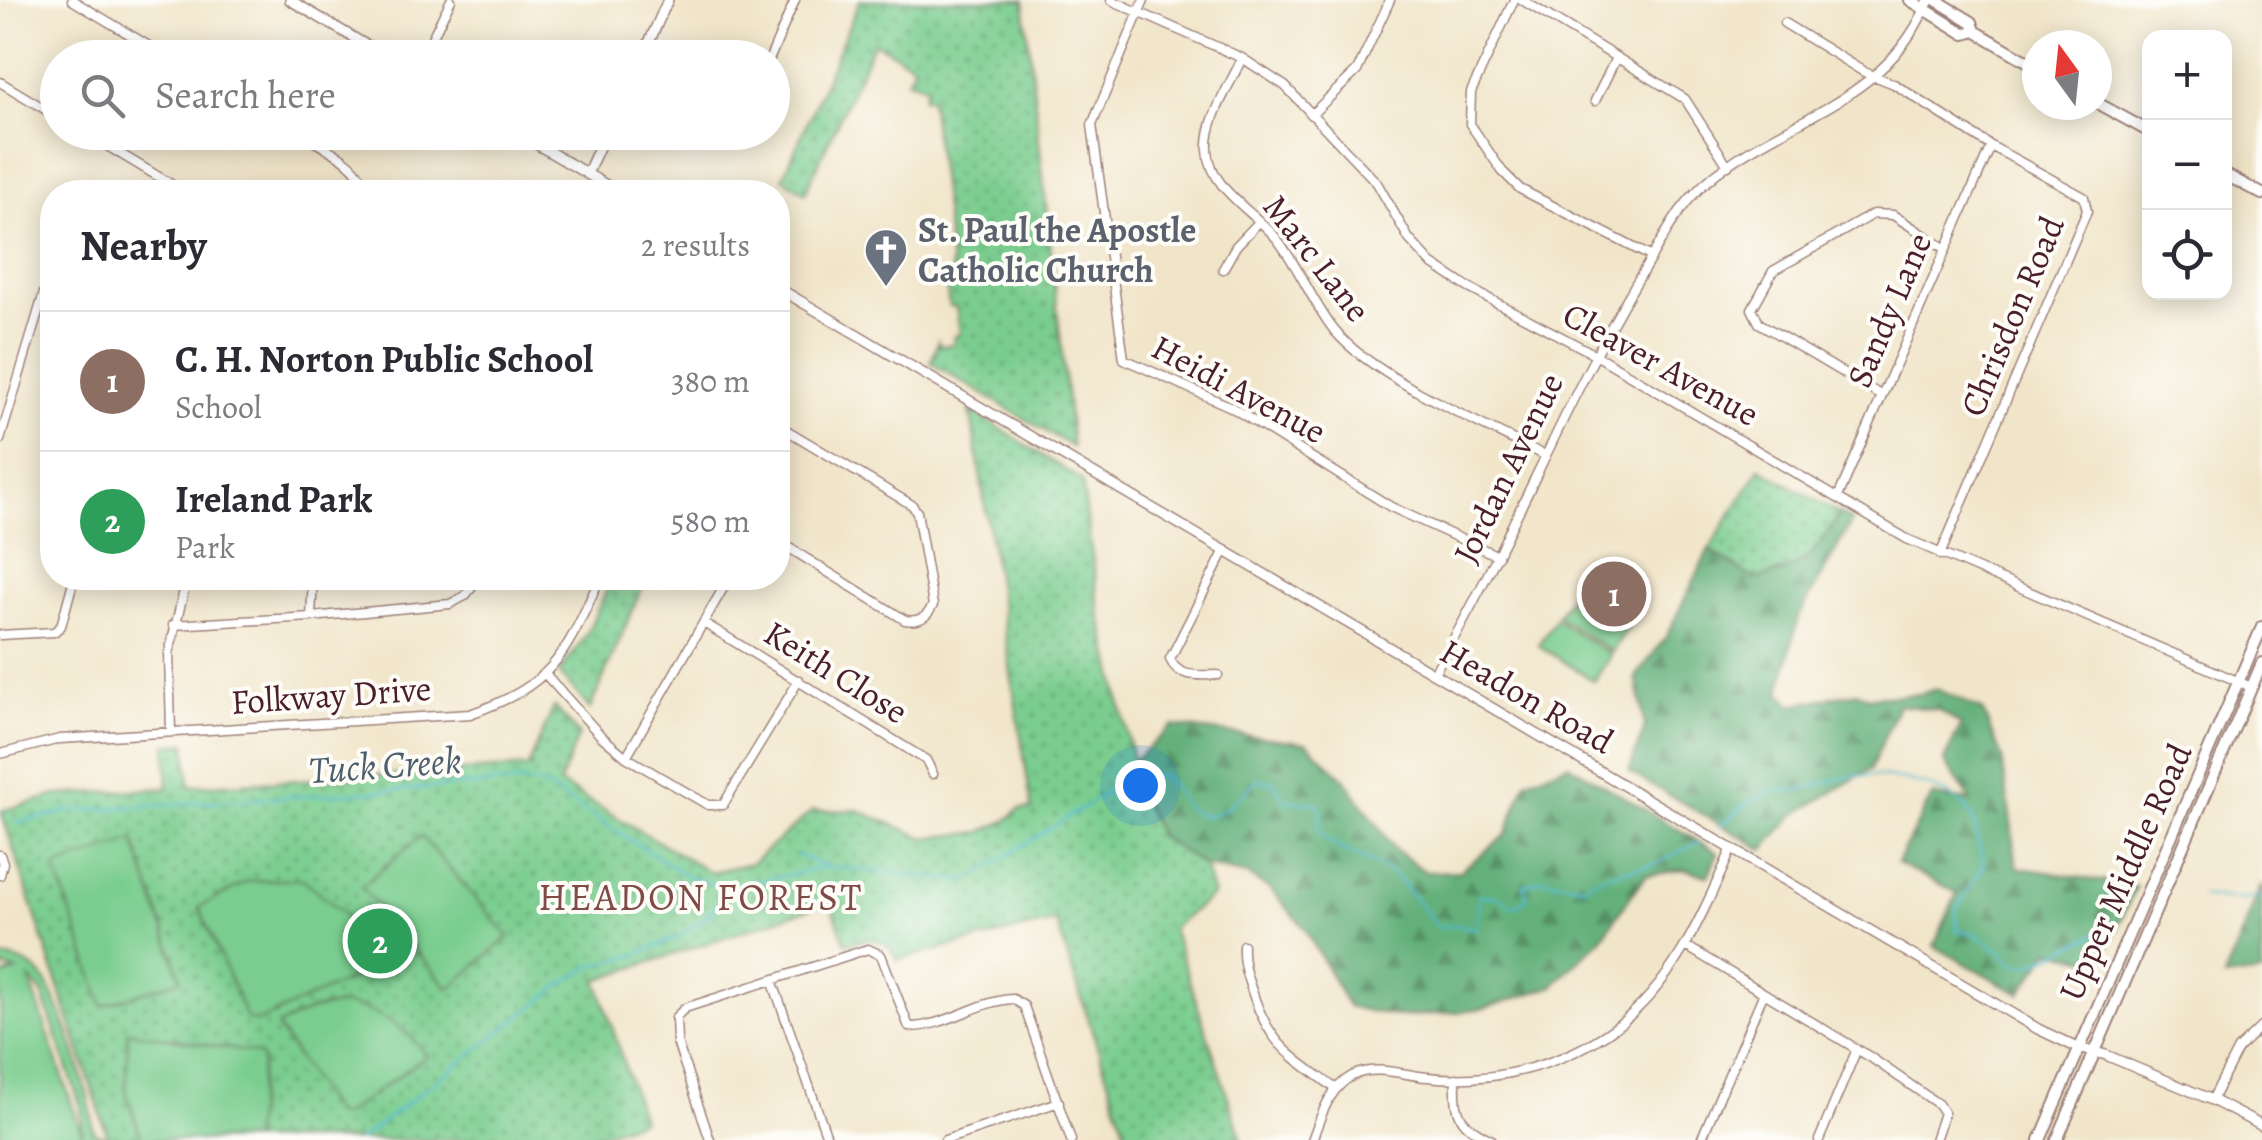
<!DOCTYPE html>
<meta charset="utf-8">
<style>
:root{--surface:#fff;--page:#f7f7f7;--text:#2b2b33;--muted:#7c7c81;--line:#e1e1e2;--accent:#1f6fb2}
body{margin:0;font-family:Alegreya,serif;background:var(--page);color:var(--text)}
.controls{position:absolute;right:30px;top:30px;display:grid;overflow:hidden;border-radius:20px;box-shadow:0 5px 25px #0003}
.controls button{width:90px;height:90px;display:grid;place-items:center;padding:0;border:0;border-bottom:2px solid var(--line);background:var(--surface);color:var(--text);font:50px sans-serif}
.compass{position:absolute;left:2022px;top:30px;width:90px;height:90px;border-radius:50%;background:var(--surface);box-shadow:0 5px 25px #0003;rotate:345deg}
.you{position:absolute;left:1140px;top:785px;width:35px;height:35px;margin:-25px;border:8px solid #fff;border-radius:50%;background:#1a73e8;box-shadow:0 0 0 15px #1a73e833}
.badge{display:grid;place-items:center;width:65px;height:65px;border-radius:50%;background:var(--accent);color:#fff;font-size:32px;font-weight:700}
.pin{position:absolute;translate:-50% -50%;border:5px solid #fff;box-shadow:0 2px 10px #0006}
.list{margin:0;padding:0;list-style:none}
h2{display:flex;justify-content:space-between;align-items:center;height:130px;margin:0;padding:0 40px;font-size:42px}
h2 small{font-size:32px;font-weight:400;color:var(--muted)}
.list li{display:grid;grid-template-columns:65px 1fr auto;gap:30px;align-items:center;box-sizing:border-box;height:140px;padding:0 40px;border-top:2px solid var(--line)}
.list b{display:block;font-size:38px;white-space:nowrap}
.list p{margin:0;font-size:32px;white-space:nowrap;color:var(--muted)}
.list em{font-size:32px;font-style:normal;color:var(--muted)}
.icon{flex:none;width:55px;height:55px;fill:none;stroke:currentColor;stroke-width:2;stroke-linecap:round;stroke-linejoin:round}
.map{position:relative;flex:none;width:2262px;height:1140px;overflow:hidden}
.search{position:absolute;background:var(--surface);box-shadow:0 5px 25px #0003;left:40px;top:40px;width:750px;height:110px;display:flex;align-items:center;gap:25px;box-sizing:border-box;padding:0 35px;border-radius:55px;color:var(--muted);font-size:38px}
.panel{position:absolute;background:var(--surface);box-shadow:0 5px 25px #0003;left:40px;top:180px;width:750px;height:410px;border-radius:40px}
.map>svg:first-child{display:block}
</style>
<div class="map">
<svg width="2262" height="1140" viewBox="0 0 2262 1140">
<defs>
<pattern id="grass-dots" width="8" height="8" patternUnits="userSpaceOnUse" patternTransform="scale(2.5)"><rect width="8" height="8" fill="#7acd8f"/><path d="M2 2h.1M6 6h.1" fill="none" stroke="#66a675" stroke-width="1.8" stroke-linecap="round"/></pattern>
<pattern id="forest-firs" width="22" height="20" patternUnits="userSpaceOnUse" patternTransform="scale(2.5)"><rect width="22" height="20" fill="#63b07a"/><path d="M5 1l3.5 6h-7zM16 11l3.5 6h-7z" fill="#548f64"/></pattern>
</defs>
<rect width="100%" height="100%" fill="#fdfcf7"/>
<filter id="ink" filterUnits="userSpaceOnUse"><feTurbulence type="fractalNoise" baseFrequency=".01" numOctaves="2"/><feDisplacementMap in="SourceGraphic" scale="20" xChannelSelector="R" yChannelSelector="G"/><feConvolveMatrix kernelMatrix="1 2 1 2 8 2 1 2 1" color-interpolation-filters="sRGB"/></filter>
<filter id="wash" filterUnits="userSpaceOnUse"><feTurbulence type="fractalNoise" baseFrequency=".0048" numOctaves="4" result="noise"/><feDisplacementMap in="SourceGraphic" scale="40" xChannelSelector="R" yChannelSelector="G"/><feGaussianBlur stdDeviation="2.25" result="paint"/><feColorMatrix in="noise" values="0 0 0 0 0 0 0 0 0 0 0 0 0 0 0 0 0 1.4 0 .05"/><feComposite in="paint" operator="in"/></filter>
<g filter="url(#wash)">
<rect width="100%" height="100%" fill="#f1e5c9"/>
<path fill="url(#grass-dots)" stroke="#62765d" stroke-width="2.5" d="M860,0H1024L1072,447L931,363L938,341L940,346L954,344L953,337L960,334L956,307L949,306L946,284L953,282L930,98L923,97L927,86L907,80L914,65L874,42L805,193L783,178Z
M970,409L1082,481L1099,607L1142,800L1160,837L1204,866L1213,895L1172,928L1242,1140H1128L1056,921L897,960C885,936 870,937 846,944L830,902L597,980L642,1120L584,1140H109L1,811L56,795L168,788L166,745L186,743L190,786L532,767L529,764L554,707L579,735L559,783L710,872L752,863L812,811L858,810L925,838L981,832L1006,821L1019,809H1032Z
M1760,468L1840,514C1812,557 1806,568 1754,579L1709,550Z
M612,578H646L590,709L559,673L587,633Z"/>
<path fill="url(#forest-firs)" stroke="#566852" stroke-width="2.5" d="M1840,514L1852,521L1798,618L1780,692L1793,705L1857,692L1869,697L1920,694L1937,689L1982,710L2002,758L2017,867L2136,887L2101,962L2050,950L2020,994L1934,946L1957,893L1897,863L1932,796L1971,801L1944,761L1961,725L1939,710L1898,705L1871,769L1793,816L1764,850L1629,772L1645,727L1636,677L1666,637L1709,550L1754,579C1805,569 1812,557 1840,514Z
M1173,726L1307,743L1344,778L1396,851L1426,872L1460,871L1506,835L1526,781L1568,764L1718,853L1708,876L1684,869L1645,876L1600,940L1552,987L1478,1010L1401,1017L1348,1007L1304,927L1271,890L1247,875L1204,866L1160,837L1142,800L1132,762Z
M2262,884V973L2224,978Z"/>
<path fill="#7acd8f" stroke="#62765d" stroke-width="2.5" fill-rule="evenodd" d="M1574,590L1629,625L1612,652L1557,616Z
M1555,619L1611,655L1594,681L1538,645Z
M421,836L509,937L449,989L361,887Z
M134,840L181,979L103,1006L55,867Z
M303,879L344,914L373,959L374,968L257,1022L247,1019L199,907L249,881Z
M0,957C16,958 31,964 42,976C59,995 95,1106 93,1131L105,1137L104,1140H0V977L17,971L0,967ZM29,978L42,993L81,1107L82,1134Z
M343,1004C381,1011 404,1025 427,1056L342,1116L334,1114L277,1026L311,1010Z
M128,1031L259,1054L262,1060L252,1140H142L126,1092Z"/>
<g fill="none" stroke-linecap="round" stroke-linejoin="round">
<path stroke="#51bccd" stroke-width="2.5" d="M15,823L70,811L520,782L545,786L689,877L732,889
M1720,826C1734,814 1752,797 1771,792C1781,790 1792,791 1802,789C1820,785 1837,778 1855,776C1885,773 1945,785 1965,807C1979,822 1977,846 1984,865L1956,910L1957,931C1982,934 1996,945 2012,964L2028,966L2103,931
M797,855L824,866
M2200,896L2240,900L2262,897
M359,1140L564,983L592,966L632,956L677,938L701,921L733,889L749,883L828,867L967,881L1114,788L1159,776C1174,783 1174,792 1185,805C1210,834 1240,796 1257,779L1275,783L1284,801L1314,802L1322,810L1318,829C1330,851 1370,857 1391,873C1409,887 1422,911 1439,927L1459,925L1476,929L1479,895L1500,897L1513,907L1527,899L1524,885L1544,879L1584,886L1608,874L1656,864L1699,842"/>
</g>
</g>
<g filter="url(#ink)">
<g fill="none" stroke-linecap="round" stroke-linejoin="round">
<g stroke="#9e827a" stroke-width="11">
<path id="minor" d="M72,0L169,58
M1111,0L1242,58L1285,86L1377,183L1409,239L1431,263L1467,287L1594,354L1907,539L2251,687
M1144,0L1092,125L1124,359L1231,407L1391,507L1498,556
M1514,0L1471,92L1470,124L1502,171L1520,189L1652,257
M1522,0L1685,99L1728,166
M1784,23L1864,72L1894,84L1991,146L2084,197L2087,211L1940,555
M422,58L451,0
M770,58L795,0
M1242,58C1230,86 1206,119 1208,150C1210,190 1255,212 1277,239C1299,267 1312,302 1334,330C1372,377 1487,426 1544,455
M0,82L58,117
M1595,101L1616,58
M1311,115L1357,71L1390,0
M84,132L184,192
M296,132C319,146 366,162 363,192
M1223,269L1236,246L1258,223
M1882,396L1759,323L1752,309L1773,271L1873,214L1893,215L1946,249
M778,425L912,505L917,512L933,605C927,618 919,622 905,620L778,541
M0,440L52,266
M1838,497L1991,146
M311,617L313,578
M704,623L926,760L933,774
M173,625L311,617L450,604L465,596L479,578
M0,635L54,632L61,626L74,578
M1434,673C1509,547 1561,409 1636,283C1651,259 1664,234 1680,211C1745,121 1875,122 1926,6
M546,675L601,736L626,757L708,805H723L799,680
M1218,675C1200,675 1178,679 1170,659L1225,550
M171,732L169,653L187,578
M0,754L60,739L470,714C555,684 565,655 600,578
M626,757L729,578
M0,855L3,863L0,875
M1243,945C1242,962 1246,974 1252,991C1270,1047 1291,1055 1336,1089
M1686,946L1870,1057L1938,1104L1944,1113L1935,1140
M772,980L828,1140
M1456,1078C1455,1115 1458,1124 1492,1140
M2212,1100L2238,1049L2262,1026
M710,1140L677,1042L676,1017L685,1008L868,949L881,955L909,1027C946,1027 977,1001 1013,999L1024,1006L1071,1140
M945,1140L1059,1102
M1312,1140C1321,1117 1328,1089 1352,1076C1375,1064 1403,1075 1427,1077C1493,1084 1563,1066 1616,1027C1675,983 1703,913 1732,848
M1701,1140L1763,995
M1819,1140L1857,1049"/>
</g>
<g stroke="#9e827a" stroke-width="12">
<path id="tertiary" d="M290,0L388,58
M1928,3L1929,0
M642,58L668,0
M516,132L618,192
M587,174L606,132
M778,288L2038,1029L2078,1048L2106,1055L2212,1100L2262,1126"/>
</g>
<g stroke="#9e827a" stroke-width="14">
<path id="secondary" d="M1910,0L1965,34L1975,31
M1936,0L1972,22L1975,31L2037,67
M2097,103L2150,132
M2224,174L2262,194
M2040,1140L2262,627
M2057,1140L2262,663"/>
</g>
<use href="#minor" stroke="#fff" stroke-width="8"/>
<use href="#tertiary" stroke="#fff" stroke-width="9"/>
<use href="#secondary" stroke="#fff" stroke-width="10"/>
</g>
</g>
<defs>
<g id="church-pin" transform="scale(2.25)"><path d="M0 17L-7.5 6A9.5 9.5 0 1 1 7.5 6Z" fill="#6b7280" stroke="#fdfcf7"/><path d="M-1.2-6h2.4v3.5h3.3v2.4h-3.3V6h-2.4V-.1h-3.3v-2.4h3.3Z" fill="#fff"/></g>
</defs>
<g fill-rule="evenodd">
<use href="#church-pin" x="886" y="250"/>
</g>
<g text-anchor="middle" dominant-baseline="central" stroke-width="8" stroke-linejoin="round" paint-order="stroke">
<g font-size="35" font-weight="bold" fill="#5b616d" stroke="#fdfcf7" text-anchor="start">
<text x="918" y="230">St. Paul the Apostle<tspan x="918" dy="40">Catholic Church</tspan></text>
</g>
<g font-size="35" fill="#4a1f2b" stroke="#fdfcf7">
<text transform="translate(1317 258) rotate(52)">Marc Lane</text>
<text transform="translate(1889 310) rotate(-67)">Sandy Lane</text>
<text transform="translate(2012 316) rotate(-67)">Chrisdon Road</text>
<text transform="translate(1661 364) rotate(29)">Cleaver Avenue</text>
<text transform="translate(1239 389) rotate(28)">Heidi Avenue</text>
<text transform="translate(1508 468) rotate(-64)">Jordan Avenue</text>
<text transform="translate(836 672) rotate(32)">Keith Close</text>
<text transform="translate(331 695) rotate(-4)">Folkway Drive</text>
<text transform="translate(1527 696) rotate(30)">Headon Road</text>
<text transform="translate(2125 872) rotate(-66)">Upper Middle Road</text>
</g>
<g font-size="38" font-style="italic" fill="#4d5e6c" stroke="#fdfcf7">
<text transform="translate(385 765) rotate(-4)">Tuck Creek</text>
</g>
<g font-size="38" letter-spacing="2.5" fill="#804b47" stroke="#fdfcf7">
<text x="701" y="897">HEADON FOREST</text>
</g>
</g>
</svg>
<div class="controls">
<button>+</button>
<button>−</button>
<button><svg class="icon" aria-label="locate" viewBox="0 0 24 24"><circle cx="12" cy="12" r="6"/><path d="M12 2v4M12 18v4M2 12h4M18 12h4"/></svg></button>
</div>
<svg class="compass" viewBox="-18 -18 36 36"><path d="M0-13l5 13h-10z" fill="#e53935"/><path d="M0 13l5-13h-10z" fill="#7c7c81"/></svg>
<div class="you"></div>
<div class="pin badge" style="left:1614px;top:594px;background:#8d6e63">1</div>
<div class="pin badge" style="left:380px;top:941px;background:#2e9e5b">2</div>
<div class="search"><svg class="icon" aria-label="search" viewBox="0 0 24 24"><circle cx="10" cy="10" r="6"/><path d="M15 15l6 6"/></svg>Search here</div>
<section class="panel">
<h2>Nearby<small>2 results</small></h2>
<ul class="list">
<li><span class="badge" style="background:#8d6e63">1</span><div><b>C. H. Norton Public School</b><p>School</p></div><em>380 m</em></li>
<li><span class="badge" style="background:#2e9e5b">2</span><div><b>Ireland Park</b><p>Park</p></div><em>580 m</em></li>
</ul>
</section>
</div>
